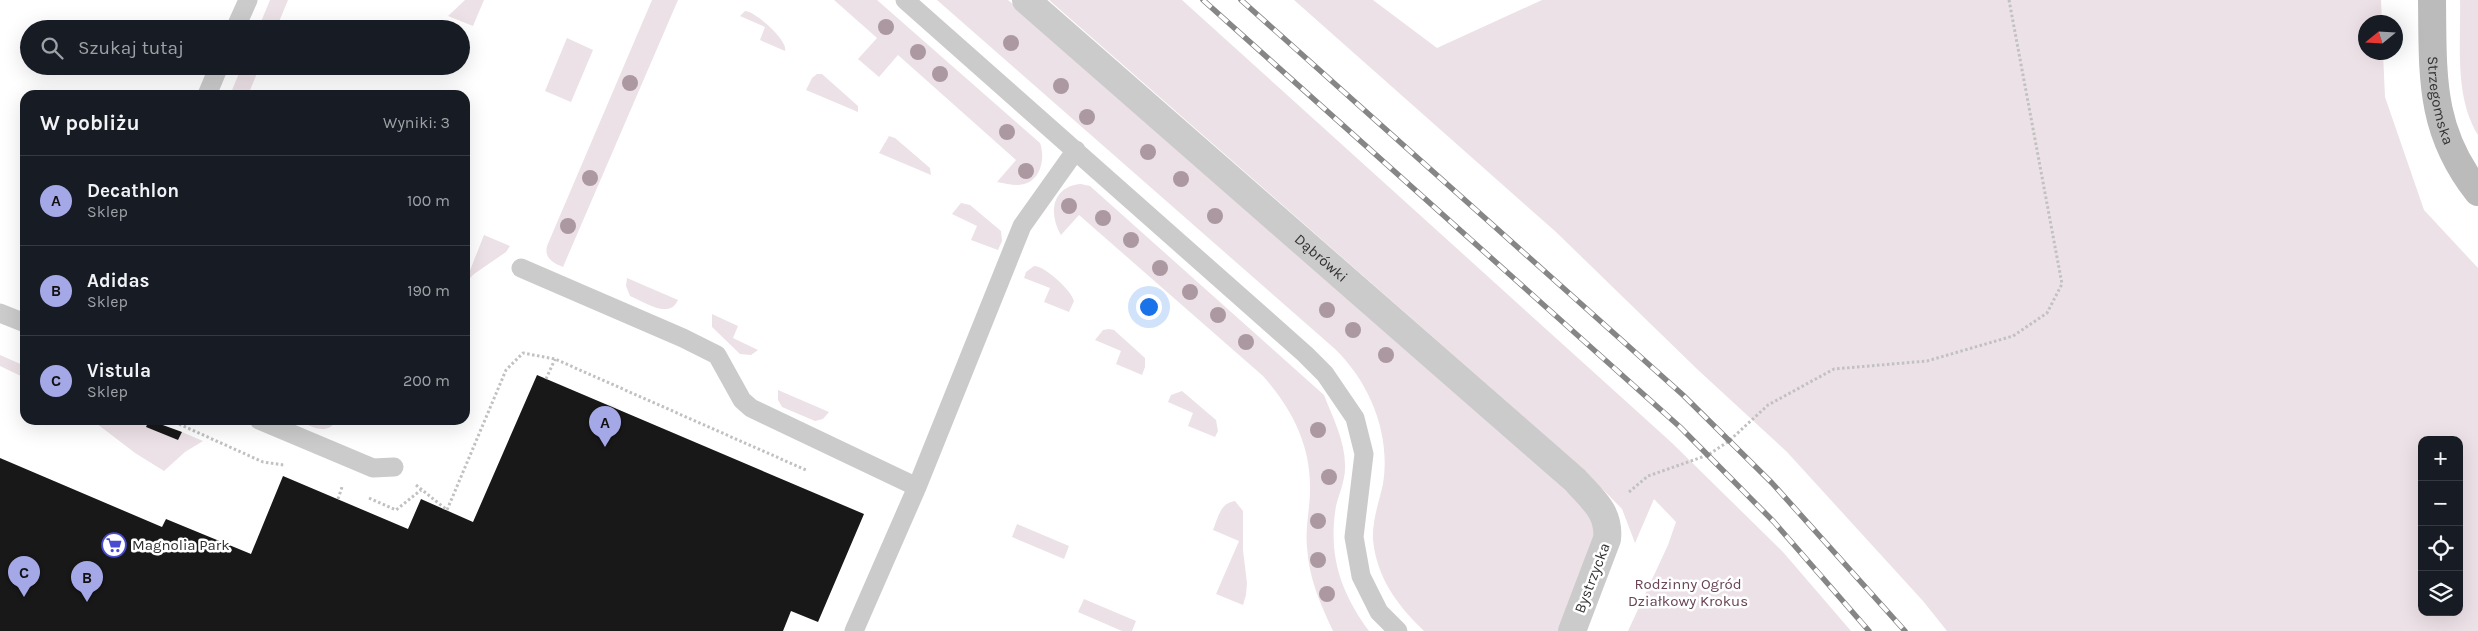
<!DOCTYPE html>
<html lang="pl">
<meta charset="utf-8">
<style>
:root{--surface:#171b24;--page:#242831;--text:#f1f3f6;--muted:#9ea1a6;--line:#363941;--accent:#a5a8e6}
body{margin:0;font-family:Karla,sans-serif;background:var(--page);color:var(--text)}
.controls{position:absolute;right:15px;bottom:15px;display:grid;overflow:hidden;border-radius:10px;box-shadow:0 5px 20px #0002}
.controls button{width:45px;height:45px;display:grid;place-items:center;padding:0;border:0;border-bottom:1px solid var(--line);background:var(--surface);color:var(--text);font:25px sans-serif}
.compass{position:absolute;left:2358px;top:15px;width:45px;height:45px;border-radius:50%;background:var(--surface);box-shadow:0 5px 20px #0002;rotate:252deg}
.you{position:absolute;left:1148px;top:306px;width:18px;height:18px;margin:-12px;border:4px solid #fff;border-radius:50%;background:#1a73e8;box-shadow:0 0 0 8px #1a73e833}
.badge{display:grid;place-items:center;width:32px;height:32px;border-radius:50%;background:var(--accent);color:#111;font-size:16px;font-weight:700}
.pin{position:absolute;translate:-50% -41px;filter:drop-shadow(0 1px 2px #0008)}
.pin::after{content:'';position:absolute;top:26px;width:18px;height:15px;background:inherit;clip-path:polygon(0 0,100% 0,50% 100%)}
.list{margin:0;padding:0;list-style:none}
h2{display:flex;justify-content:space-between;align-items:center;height:65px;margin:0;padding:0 20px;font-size:21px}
h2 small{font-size:16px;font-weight:400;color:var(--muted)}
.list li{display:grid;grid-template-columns:32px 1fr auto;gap:15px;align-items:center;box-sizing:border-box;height:90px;padding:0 20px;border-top:1px solid var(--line)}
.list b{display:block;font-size:19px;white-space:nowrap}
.list p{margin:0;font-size:16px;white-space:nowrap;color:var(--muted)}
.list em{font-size:16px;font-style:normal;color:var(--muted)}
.icon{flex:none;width:28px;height:28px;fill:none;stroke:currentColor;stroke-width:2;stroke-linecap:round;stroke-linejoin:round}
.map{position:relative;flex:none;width:2478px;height:631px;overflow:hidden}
.search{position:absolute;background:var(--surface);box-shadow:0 5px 20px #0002;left:20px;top:20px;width:450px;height:55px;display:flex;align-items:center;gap:12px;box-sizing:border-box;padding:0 18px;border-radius:28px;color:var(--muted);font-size:19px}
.panel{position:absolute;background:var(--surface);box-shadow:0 5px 20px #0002;left:20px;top:90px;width:450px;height:335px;border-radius:15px}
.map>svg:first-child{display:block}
</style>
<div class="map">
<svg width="2478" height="631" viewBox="0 0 2478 631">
<rect width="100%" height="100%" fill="#fff"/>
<path fill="#ece1e6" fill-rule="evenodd" d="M270,0H288L276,29H258Z
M465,0H484L473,26L448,16Z
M652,0H678L563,267C554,263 544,259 547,246Z
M834,0H877L1040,143C1046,160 1040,185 1017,185C1011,185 1004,183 997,182L1016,160L898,55L879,77L858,59L877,38Z
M937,0H1008L1580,503L1597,526L1562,631H1424C1397,605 1377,578 1373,540C1372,521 1379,502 1383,484C1391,434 1370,383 1335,349Z
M1049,0H1182L1671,442L1783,552L1851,631H1628L1668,545L1676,522L1654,499L1635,543L1622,509L1582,468Z
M1294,0H1373L1437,48L1542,0H2381L2382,22H2366V52L2383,53L2385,97L2424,210L2478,268V631H1947L1923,601L1787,452L1697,369L1556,232ZM2422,440H2459V612H2422Z
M2460,0H2478V135C2454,96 2461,44 2460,0Z
M745,11C755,11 789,41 785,51L760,40L765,27L740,16Z
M567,38L593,50L571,102L545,91Z
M242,66H260L248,95H230Z
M817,74H822L858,106V112L806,90L812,78Z
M889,136L895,138L930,168L931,175L879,153Z
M1081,184L1090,186L1324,395C1333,418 1346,443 1345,468C1345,481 1339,494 1336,506C1328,555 1340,591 1369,631H1333C1320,603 1309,579 1307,547C1305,528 1310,509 1310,490C1311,445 1292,409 1263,376L1079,215L1061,235C1048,214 1052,186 1081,184Z
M961,203L970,205L1001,231L1002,241L998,250L971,240L977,226L952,214Z
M484,235L510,246L506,252L474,274L465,283Z
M1034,266C1045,266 1072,291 1074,301L1069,312L1044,302L1050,288L1024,278L1026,272Z
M627,278L678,300C669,320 645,302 630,296L626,286Z
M712,314L738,326L733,338L758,350L751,355L740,354L712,327Z
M1109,329L1114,330L1145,358V367L1142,375L1116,364L1121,351L1095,340L1103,330Z
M0,355L25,366V378L0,366Z
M778,390L829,412L823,419L815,421L782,407L778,400Z
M1182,391L1216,420L1218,431L1215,437L1188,426L1193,413L1168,402L1171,395Z
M92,420H149L146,427L178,440L182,432L203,441L185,452L164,471L135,453Z
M297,420H337C326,437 312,426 297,420Z
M1235,501L1243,511V550L1247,583L1246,595L1243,605L1216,594L1239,541L1213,530C1218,518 1220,503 1235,501Z
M1017,524L1069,546L1064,559L1012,537Z
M1084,599L1136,621L1132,631H1122L1078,612Z"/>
<path fill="#181818" d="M537,375L864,514L818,622L791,611L783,631H0V458L162,527L166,519L251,554L283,476L408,529L421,499L473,522Z
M149,420L182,432L178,440L146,427Z"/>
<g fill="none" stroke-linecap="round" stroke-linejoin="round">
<path stroke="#c1c1c1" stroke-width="3" stroke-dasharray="2.5 2.5" stroke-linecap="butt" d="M546,379L555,359
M170,420L263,462L284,465
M416,485L447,510L506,370L523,353L555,359L806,470
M1629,492L1648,476L1708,455L1729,441L1768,405L1834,369L1927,361L2013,336L2047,313L2062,284L2009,0
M369,498L396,510L421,490
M338,499L342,487"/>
<path stroke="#cbcbcb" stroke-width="19" d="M905,0L1305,354L1325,374L1355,418L1364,454L1354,537L1361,576L1379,612L1398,631
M235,29L248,0
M207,95L219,66
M521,268L683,338L717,355L742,400L751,408L917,487
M0,313L25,323
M259,420L373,468L394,467
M854,631L917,487L1022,226L1076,150"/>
<path stroke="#cbcbcb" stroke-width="28" id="s1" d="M1026,0L1575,480C1592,499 1610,512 1607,539L1572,631"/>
<path stroke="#bbb" stroke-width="28" id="s2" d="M2432,0C2433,75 2429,130 2478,192"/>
<g stroke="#868686" stroke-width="5.5">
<path id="rail" d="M1203,0L1680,427L1774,522L1869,631
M1241,0L1683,395L1772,483L1905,631"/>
</g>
<use href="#rail" stroke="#fff" stroke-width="4" stroke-dasharray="11" stroke-linecap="butt"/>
</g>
<g fill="#ac98a0">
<circle cx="886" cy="27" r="8"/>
<circle cx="1011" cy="43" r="8"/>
<circle cx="918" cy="52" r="8"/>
<circle cx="940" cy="74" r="8"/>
<circle cx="630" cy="83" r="8"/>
<circle cx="1061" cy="86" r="8"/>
<circle cx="1087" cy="117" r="8"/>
<circle cx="1007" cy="132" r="8"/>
<circle cx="1148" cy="152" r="8"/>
<circle cx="1026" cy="171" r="8"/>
<circle cx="590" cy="178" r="8"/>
<circle cx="1181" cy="179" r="8"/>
<circle cx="1069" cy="206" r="8"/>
<circle cx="1215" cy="216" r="8"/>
<circle cx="1103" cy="218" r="8"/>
<circle cx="568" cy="226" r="8"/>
<circle cx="1131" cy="240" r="8"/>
<circle cx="1160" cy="268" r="8"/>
<circle cx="1190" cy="292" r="8"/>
<circle cx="1327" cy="310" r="8"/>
<circle cx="1218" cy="315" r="8"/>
<circle cx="1353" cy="330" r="8"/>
<circle cx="1246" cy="342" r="8"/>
<circle cx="1386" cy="355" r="8"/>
<circle cx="1318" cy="430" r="8"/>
<circle cx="1329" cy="477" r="8"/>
<circle cx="1318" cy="521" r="8"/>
<circle cx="1318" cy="560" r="8"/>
<circle cx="1327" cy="594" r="8"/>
</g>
<defs>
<g id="supermarket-ring" transform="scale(1.25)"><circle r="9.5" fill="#fff" stroke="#494cd2" stroke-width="1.5"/><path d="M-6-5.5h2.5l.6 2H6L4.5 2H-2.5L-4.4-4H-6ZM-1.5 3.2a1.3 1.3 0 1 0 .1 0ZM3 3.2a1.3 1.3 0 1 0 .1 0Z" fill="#494cd2"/></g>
</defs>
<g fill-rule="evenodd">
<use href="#supermarket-ring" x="114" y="545"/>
</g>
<g text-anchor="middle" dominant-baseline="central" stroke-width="5" stroke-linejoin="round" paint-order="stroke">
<g font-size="15" fill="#313131" stroke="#fff">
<text stroke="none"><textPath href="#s2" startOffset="101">Strzegomska</textPath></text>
<text stroke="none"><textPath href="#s1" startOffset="392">Dąbrówki</textPath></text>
<text transform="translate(1592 578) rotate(-69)">Bystrzycka</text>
</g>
<g font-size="15" fill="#313131" stroke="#fff" text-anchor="start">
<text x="132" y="545">Magnolia Park</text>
</g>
<g font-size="15" fill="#684353" stroke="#fff">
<text x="1688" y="584">Rodzinny Ogród<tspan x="1688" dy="17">Działkowy Krokus</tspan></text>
</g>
</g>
</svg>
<div class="controls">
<button>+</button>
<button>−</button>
<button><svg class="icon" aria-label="locate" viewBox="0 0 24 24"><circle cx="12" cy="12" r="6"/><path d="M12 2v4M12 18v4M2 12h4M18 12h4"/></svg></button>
<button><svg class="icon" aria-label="layers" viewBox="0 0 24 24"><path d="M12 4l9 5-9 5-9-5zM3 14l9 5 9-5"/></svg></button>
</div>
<svg class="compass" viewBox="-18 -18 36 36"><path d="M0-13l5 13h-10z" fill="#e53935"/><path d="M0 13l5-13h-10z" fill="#9ea1a6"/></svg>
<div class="you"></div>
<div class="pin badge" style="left:605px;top:447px">A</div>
<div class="pin badge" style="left:87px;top:602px">B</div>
<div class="pin badge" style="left:24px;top:597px">C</div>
<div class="search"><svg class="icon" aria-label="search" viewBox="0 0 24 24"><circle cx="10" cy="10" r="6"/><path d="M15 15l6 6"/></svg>Szukaj tutaj</div>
<section class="panel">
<h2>W pobliżu<small>Wyniki: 3</small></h2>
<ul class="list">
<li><span class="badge">A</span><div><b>Decathlon</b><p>Sklep</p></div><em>100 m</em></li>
<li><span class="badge">B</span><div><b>Adidas</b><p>Sklep</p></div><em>190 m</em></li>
<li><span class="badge">C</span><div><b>Vistula</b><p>Sklep</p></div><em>200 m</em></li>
</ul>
</section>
</div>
